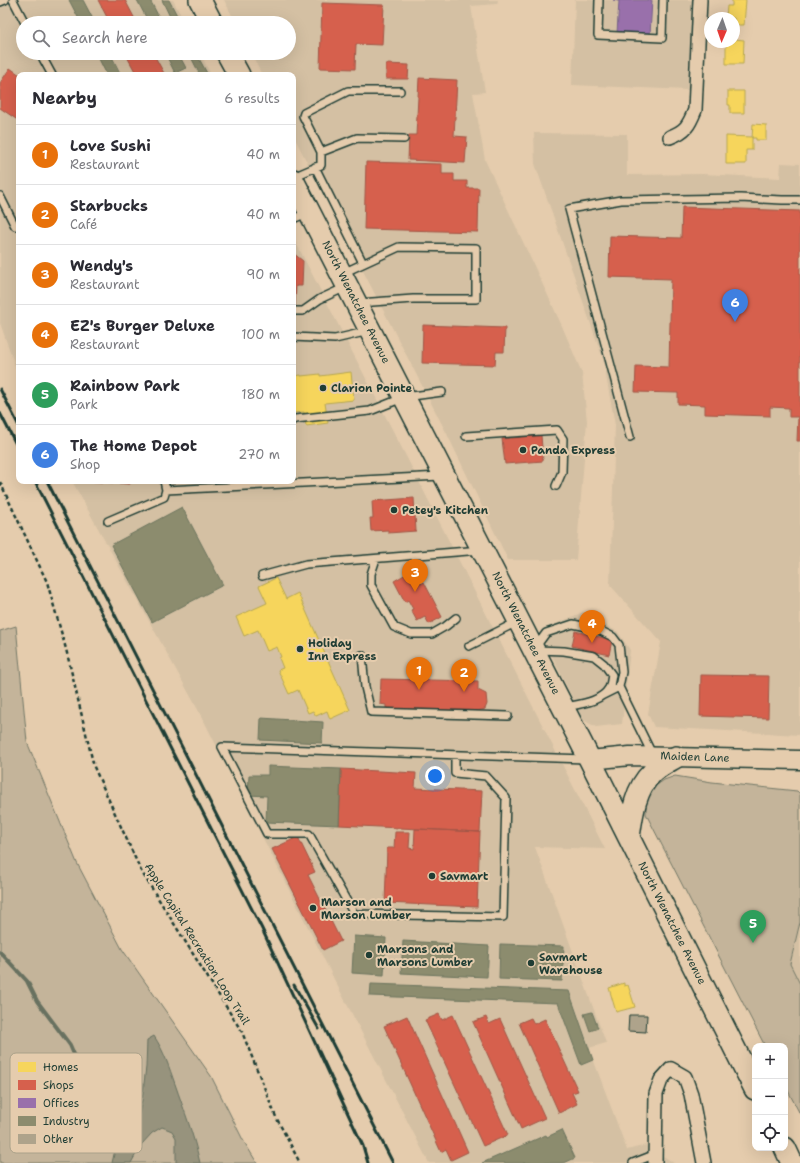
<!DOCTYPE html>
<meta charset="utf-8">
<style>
:root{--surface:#fff;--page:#f7f7f7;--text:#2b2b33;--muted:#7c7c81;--line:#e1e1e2;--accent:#1f3d34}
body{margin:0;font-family:"Shantell Sans",sans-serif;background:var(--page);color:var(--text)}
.controls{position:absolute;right:12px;bottom:12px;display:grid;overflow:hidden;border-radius:8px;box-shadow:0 4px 16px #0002}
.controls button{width:36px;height:36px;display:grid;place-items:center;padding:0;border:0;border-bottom:1px solid var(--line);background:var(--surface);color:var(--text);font:20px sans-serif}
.compass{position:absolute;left:704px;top:12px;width:36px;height:36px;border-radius:50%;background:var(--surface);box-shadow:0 4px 16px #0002;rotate:182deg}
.you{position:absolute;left:435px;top:776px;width:14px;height:14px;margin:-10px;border:3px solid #fff;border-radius:50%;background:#1a73e8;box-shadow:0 0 0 6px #1a73e833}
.badge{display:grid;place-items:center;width:26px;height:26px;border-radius:50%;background:var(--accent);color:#fff;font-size:13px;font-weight:700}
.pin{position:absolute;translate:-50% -33px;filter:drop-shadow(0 1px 2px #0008)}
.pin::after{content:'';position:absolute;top:21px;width:14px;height:12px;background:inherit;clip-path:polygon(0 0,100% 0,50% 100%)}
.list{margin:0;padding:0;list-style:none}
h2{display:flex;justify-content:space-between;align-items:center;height:52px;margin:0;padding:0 16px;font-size:17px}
h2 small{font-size:13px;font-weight:400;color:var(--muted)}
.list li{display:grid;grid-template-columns:26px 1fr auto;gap:12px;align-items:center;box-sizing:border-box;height:60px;padding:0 16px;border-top:1px solid var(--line)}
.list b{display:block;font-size:15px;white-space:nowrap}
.list p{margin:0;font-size:13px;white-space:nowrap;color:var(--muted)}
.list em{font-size:13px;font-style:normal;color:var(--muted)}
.icon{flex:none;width:22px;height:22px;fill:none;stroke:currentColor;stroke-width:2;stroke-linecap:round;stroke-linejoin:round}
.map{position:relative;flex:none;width:800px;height:1163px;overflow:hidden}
.search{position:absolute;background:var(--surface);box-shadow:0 4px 16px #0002;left:16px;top:16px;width:280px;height:44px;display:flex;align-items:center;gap:10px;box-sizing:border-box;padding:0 14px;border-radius:22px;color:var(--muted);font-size:15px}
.panel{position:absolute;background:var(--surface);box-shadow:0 4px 16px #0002;left:16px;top:72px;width:280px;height:412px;border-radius:8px}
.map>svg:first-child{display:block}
</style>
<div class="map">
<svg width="800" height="1163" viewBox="0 0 800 1163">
<rect width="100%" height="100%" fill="#e5ccad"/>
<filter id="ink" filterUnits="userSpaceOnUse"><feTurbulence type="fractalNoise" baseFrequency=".025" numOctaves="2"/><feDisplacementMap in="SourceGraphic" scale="8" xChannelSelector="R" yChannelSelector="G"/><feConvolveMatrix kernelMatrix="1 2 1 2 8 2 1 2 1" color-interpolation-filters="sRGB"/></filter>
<g filter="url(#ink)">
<path fill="#d4c0a3" d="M0,0H173L185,23H23V53H200L211,75H19V377L0,323Z
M224,0H498L497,4L471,6L485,92L473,93L485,160L562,326L582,373L587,421L576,560H508L447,434L293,135V75H262L251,53H289V23H236Z
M575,0H692L688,90L572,85Z
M534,133L627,134V175L703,174L780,178L781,163L800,164V735L654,727L648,714L661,642L610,585L615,425L603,359L535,164Z
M293,237L407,458L605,849L535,847L606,1043L589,1048L627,1150L646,1145L674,1163H429L335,981L202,717L72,481H293Z
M583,612L618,632L630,650L622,724L596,727L583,720L540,631Z
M800,922V984L790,964Z"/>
<path fill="#c4b49a" stroke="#727867" d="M16,626L27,742L77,863L122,949L211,1076L243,1140L257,1163H0V631Z
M675,776L712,782L797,791L800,794V922L790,964L800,984V1114L785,1085V1046H765L646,814V800L654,787L664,780Z"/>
<path fill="#97937d" stroke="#677160" d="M154,1036C164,1051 169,1067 175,1084C184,1110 194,1136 200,1163H176V1138L172,1131L162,1127L152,1133L141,1145L131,1163H112L117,1141L129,1129L139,1114L142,1100L146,1067L147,1040Z"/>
<path fill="#f6d55c" stroke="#b6a750" d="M732,0H746L744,25H734V18H726L727,6H732Z
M734,39L744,40L743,64H726V42H734Z
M728,91H744V113H730V105H728Z
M753,124L766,125V140H756V138H752Z
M726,136L752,137V150H746V164H726Z
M351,372L354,400L325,403L328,423L306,426L304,412L293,413V376L301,375V376L320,374V376Z
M276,578L286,599L298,593L350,710L330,719L327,711L316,716L313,711L308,713L298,690L289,694L278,670L283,668L279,658L281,657L277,647L267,651L258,630L244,636L236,617L267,603L259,586Z
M624,983V986L628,985L635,1007L616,1012L609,988Z"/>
<path fill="#d6604d" stroke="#9f5646" d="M98,0H125L137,23H110Z
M322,3L384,5L382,45L356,44L355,69L320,68Z
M125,53H153L165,75H137Z
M386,64L409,65L408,79H386Z
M10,68L20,75H19V121L0,108V83Z
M419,78L457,80L454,136L467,137L465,163L408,160L409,135H416Z
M366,162L442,164V174H454V181H467V188H479L478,232L364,229Z
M682,207L800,211V441H797L798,417H789V408L770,407V416L705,414V405L678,404V393L635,392L636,366L669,367L671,279L609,277L610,236L681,238Z
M293,253L303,261L302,286H296L295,307H293Z
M423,325L505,328L504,352H496L495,365L422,363Z
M541,435L543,461L505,464L502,439Z
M85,481H131L130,484Z
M414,498L416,531L388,533V530L371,531L370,518H373L372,501Z
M413,570L421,584L424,582L442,617L429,624L425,617L417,621L411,610L413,609L408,600L405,602L394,581Z
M575,631L612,640L609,655L572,646Z
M701,675L769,676L768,718L700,716Z
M381,679L478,681V690L486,694L487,704L485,709L477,711L386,709V705L380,704Z
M341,769L416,773L415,788L482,791L480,832L339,825Z
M415,829L480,832L477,907L385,903L387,848H394L395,832H410L409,848L414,849Z
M298,837L315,872L308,875L341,941L323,950L272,849Z
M439,1014L442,1020L453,1015L508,1135L483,1146L425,1020Z
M407,1016L468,1152L451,1160L446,1149L441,1152L384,1026Z
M486,1017L489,1024L500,1019L545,1118L521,1129L473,1022Z
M531,1018L534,1024L545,1019L578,1091L572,1093L577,1104L559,1113L519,1023Z"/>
<path fill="#9970ab" stroke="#746187" d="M613,0H652L650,35L617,33L619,1Z"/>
<path fill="#8c8c6e" stroke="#6b745d" d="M69,0H83L95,23H81Z
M137,0H150L162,23H149Z
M162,0H169L181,23H173Z
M96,53H110L121,75H107Z
M165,53H178L186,68L175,73Z
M189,53H196L208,75H200Z
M182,507L223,585L152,622L111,545Z
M261,718L323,722L322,743L260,740Z
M268,766L341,769L339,825L266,822L267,796L248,795L249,775H268Z
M354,936L386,938L384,975L352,973Z
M403,941L489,946L487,977L401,973Z
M500,944L564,946L562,981L499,979Z
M371,984L569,991L593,1060L581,1065L558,1003L370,996Z
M592,1012L598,1028L590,1031L584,1014Z
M562,1130L575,1158L564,1163H482L546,1135L547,1137Z"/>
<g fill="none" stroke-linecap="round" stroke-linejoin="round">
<path stroke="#677160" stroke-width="4" d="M0,952L27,981L37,1001L70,1045L85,1080L92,1106L105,1126L117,1141"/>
</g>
<path fill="#aea38b" stroke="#1f3d34" d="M629,1015H647L646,1032L628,1031Z"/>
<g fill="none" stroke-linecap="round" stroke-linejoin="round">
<g stroke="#1f3d34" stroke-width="10">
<path id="lane" d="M13,0L25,23
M599,0L598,35L662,38L663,0
M0,2L5,0
M40,53L52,75
M321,152L303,116L304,113L348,91H400
M315,167L363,263
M293,177L321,165V152L357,138L404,139
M0,196L15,226
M293,219L307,213
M343,273L399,247L476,248V299H413L359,303
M293,311H303L320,299L346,287
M293,337L335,339L369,331
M293,420L295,419L370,411L405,397L442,392
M466,436L557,430L563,439L562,472L556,486
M630,437L569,209L621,200L740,198L782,200H800
M166,490L441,476
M108,521L164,497L166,490L164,481
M376,559L371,574V585L394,627L411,634H432L446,626L456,618
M262,576L306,564L481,550
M469,646L517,622
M535,648L546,633L573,624L597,629L613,637L619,645L622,672L619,687L603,695
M537,650L564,651L594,656L604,664L612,675C611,679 611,684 609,688C601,702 580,704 566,707
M362,655L365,687L371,712L508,716
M619,687L653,756
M455,755V773L486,776L506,798L503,917L354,914L309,834H267L222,747L586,759
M633,1163L656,1154"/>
</g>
<g stroke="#1f3d34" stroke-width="16">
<path id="street" d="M670,137C686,131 689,125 695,110L700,0
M655,1163L656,1094L661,1080L671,1069L685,1077L691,1094L704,1163"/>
</g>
<g stroke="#1f3d34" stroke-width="21">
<path id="secondary" d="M590,760L630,756L800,760"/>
</g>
<g stroke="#1f3d34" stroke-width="24">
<path id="primary" d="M200,0L212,23
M227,53L239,75
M293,180L590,760L755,1089
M629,837C632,815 635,789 652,773C659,766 668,762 676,757
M785,1148L792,1163"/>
</g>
<path stroke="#1f3d34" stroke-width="2.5" stroke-dasharray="4 3" stroke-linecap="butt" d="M0,482L47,582L66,649L94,767L141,871L242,1032L276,1117L300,1163"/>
<use href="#lane" stroke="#e5ccad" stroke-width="7"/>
<use href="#street" stroke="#e5ccad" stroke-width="13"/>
<use href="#secondary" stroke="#e5ccad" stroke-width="18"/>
<use href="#primary" stroke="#e5ccad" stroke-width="21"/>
<path stroke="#1f3d34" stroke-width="3" d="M0,389L19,426
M0,413L19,450
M35,481L262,929L363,1146L368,1163
M47,481L393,1163
M294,985L319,1029"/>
</g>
</g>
<g fill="#1f3d34" stroke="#e5ccad" stroke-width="1.5">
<circle cx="323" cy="388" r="4"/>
<circle cx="523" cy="450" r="4"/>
<circle cx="394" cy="510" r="4"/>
<circle cx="300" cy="649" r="4"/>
<circle cx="432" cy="876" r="4"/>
<circle cx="313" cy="908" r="4"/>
<circle cx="369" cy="955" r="4"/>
<circle cx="531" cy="963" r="4"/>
</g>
<g text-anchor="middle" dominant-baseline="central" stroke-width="4" stroke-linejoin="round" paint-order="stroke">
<g font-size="11" fill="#1f3d34" stroke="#e5ccad">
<text transform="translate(356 302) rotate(63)">North Wenatchee Avenue</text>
<text transform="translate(526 633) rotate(63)">North Wenatchee Avenue</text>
<text transform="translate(695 757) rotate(2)">Maiden Lane</text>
<text transform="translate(672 923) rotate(63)">North Wenatchee Avenue</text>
<text transform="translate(197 944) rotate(58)">Apple Capital Recreation Loop Trail</text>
</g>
<g font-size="11" font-weight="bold" fill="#1f3d34" stroke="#e5ccad" text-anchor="start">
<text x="331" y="388">Clarion Pointe</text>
<text x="531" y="450">Panda Express</text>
<text x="402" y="510">Petey's Kitchen</text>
<text x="308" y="643">Holiday<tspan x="308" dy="13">Inn Express</tspan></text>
<text x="440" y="876">Savmart</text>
<text x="321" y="902">Marson and<tspan x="321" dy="13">Marson Lumber</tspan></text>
<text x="377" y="949">Marsons and<tspan x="377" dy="13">Marsons Lumber</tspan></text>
<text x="539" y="957">Savmart<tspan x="539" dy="13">Warehouse</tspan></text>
</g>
</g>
<rect x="10" y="1053" width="132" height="100" rx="6" fill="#e5ccad" stroke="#aaa189" stroke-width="1"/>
<rect x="18" y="1062" width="18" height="10" fill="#f6d55c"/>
<rect x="18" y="1080" width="18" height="10" fill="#d6604d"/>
<rect x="18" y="1098" width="18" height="10" fill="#9970ab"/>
<rect x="18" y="1116" width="18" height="10" fill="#8c8c6e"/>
<rect x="18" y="1134" width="18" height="10" fill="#aea38b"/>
<g font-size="11" fill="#1f3d34">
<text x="43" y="1071">Homes</text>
<text x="43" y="1089">Shops</text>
<text x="43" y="1107">Offices</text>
<text x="43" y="1125">Industry</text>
<text x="43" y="1143">Other</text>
</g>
</svg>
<div class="controls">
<button>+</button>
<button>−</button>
<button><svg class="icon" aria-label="locate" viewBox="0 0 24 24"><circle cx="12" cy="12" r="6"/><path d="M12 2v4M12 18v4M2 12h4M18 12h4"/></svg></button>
</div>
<svg class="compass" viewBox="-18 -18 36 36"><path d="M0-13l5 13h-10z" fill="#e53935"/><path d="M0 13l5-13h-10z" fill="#7c7c81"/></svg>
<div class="you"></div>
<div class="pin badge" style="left:419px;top:690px;background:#e8710a">1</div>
<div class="pin badge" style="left:464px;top:692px;background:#e8710a">2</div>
<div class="pin badge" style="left:415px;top:592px;background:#e8710a">3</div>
<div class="pin badge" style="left:592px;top:643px;background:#e8710a">4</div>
<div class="pin badge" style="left:753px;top:943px;background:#2e9e5b">5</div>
<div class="pin badge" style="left:735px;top:322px;background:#3f7fe0">6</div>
<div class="search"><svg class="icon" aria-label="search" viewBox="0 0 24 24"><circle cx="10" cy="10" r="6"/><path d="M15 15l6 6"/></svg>Search here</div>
<section class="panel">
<h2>Nearby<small>6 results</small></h2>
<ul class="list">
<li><span class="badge" style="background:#e8710a">1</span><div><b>Love Sushi</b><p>Restaurant</p></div><em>40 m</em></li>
<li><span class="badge" style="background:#e8710a">2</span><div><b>Starbucks</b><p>Café</p></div><em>40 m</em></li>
<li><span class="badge" style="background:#e8710a">3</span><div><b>Wendy's</b><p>Restaurant</p></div><em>90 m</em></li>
<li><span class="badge" style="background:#e8710a">4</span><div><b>EZ's Burger Deluxe</b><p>Restaurant</p></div><em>100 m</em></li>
<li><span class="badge" style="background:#2e9e5b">5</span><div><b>Rainbow Park</b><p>Park</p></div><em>180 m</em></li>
<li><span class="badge" style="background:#3f7fe0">6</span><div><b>The Home Depot</b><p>Shop</p></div><em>270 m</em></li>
</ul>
</section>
</div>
